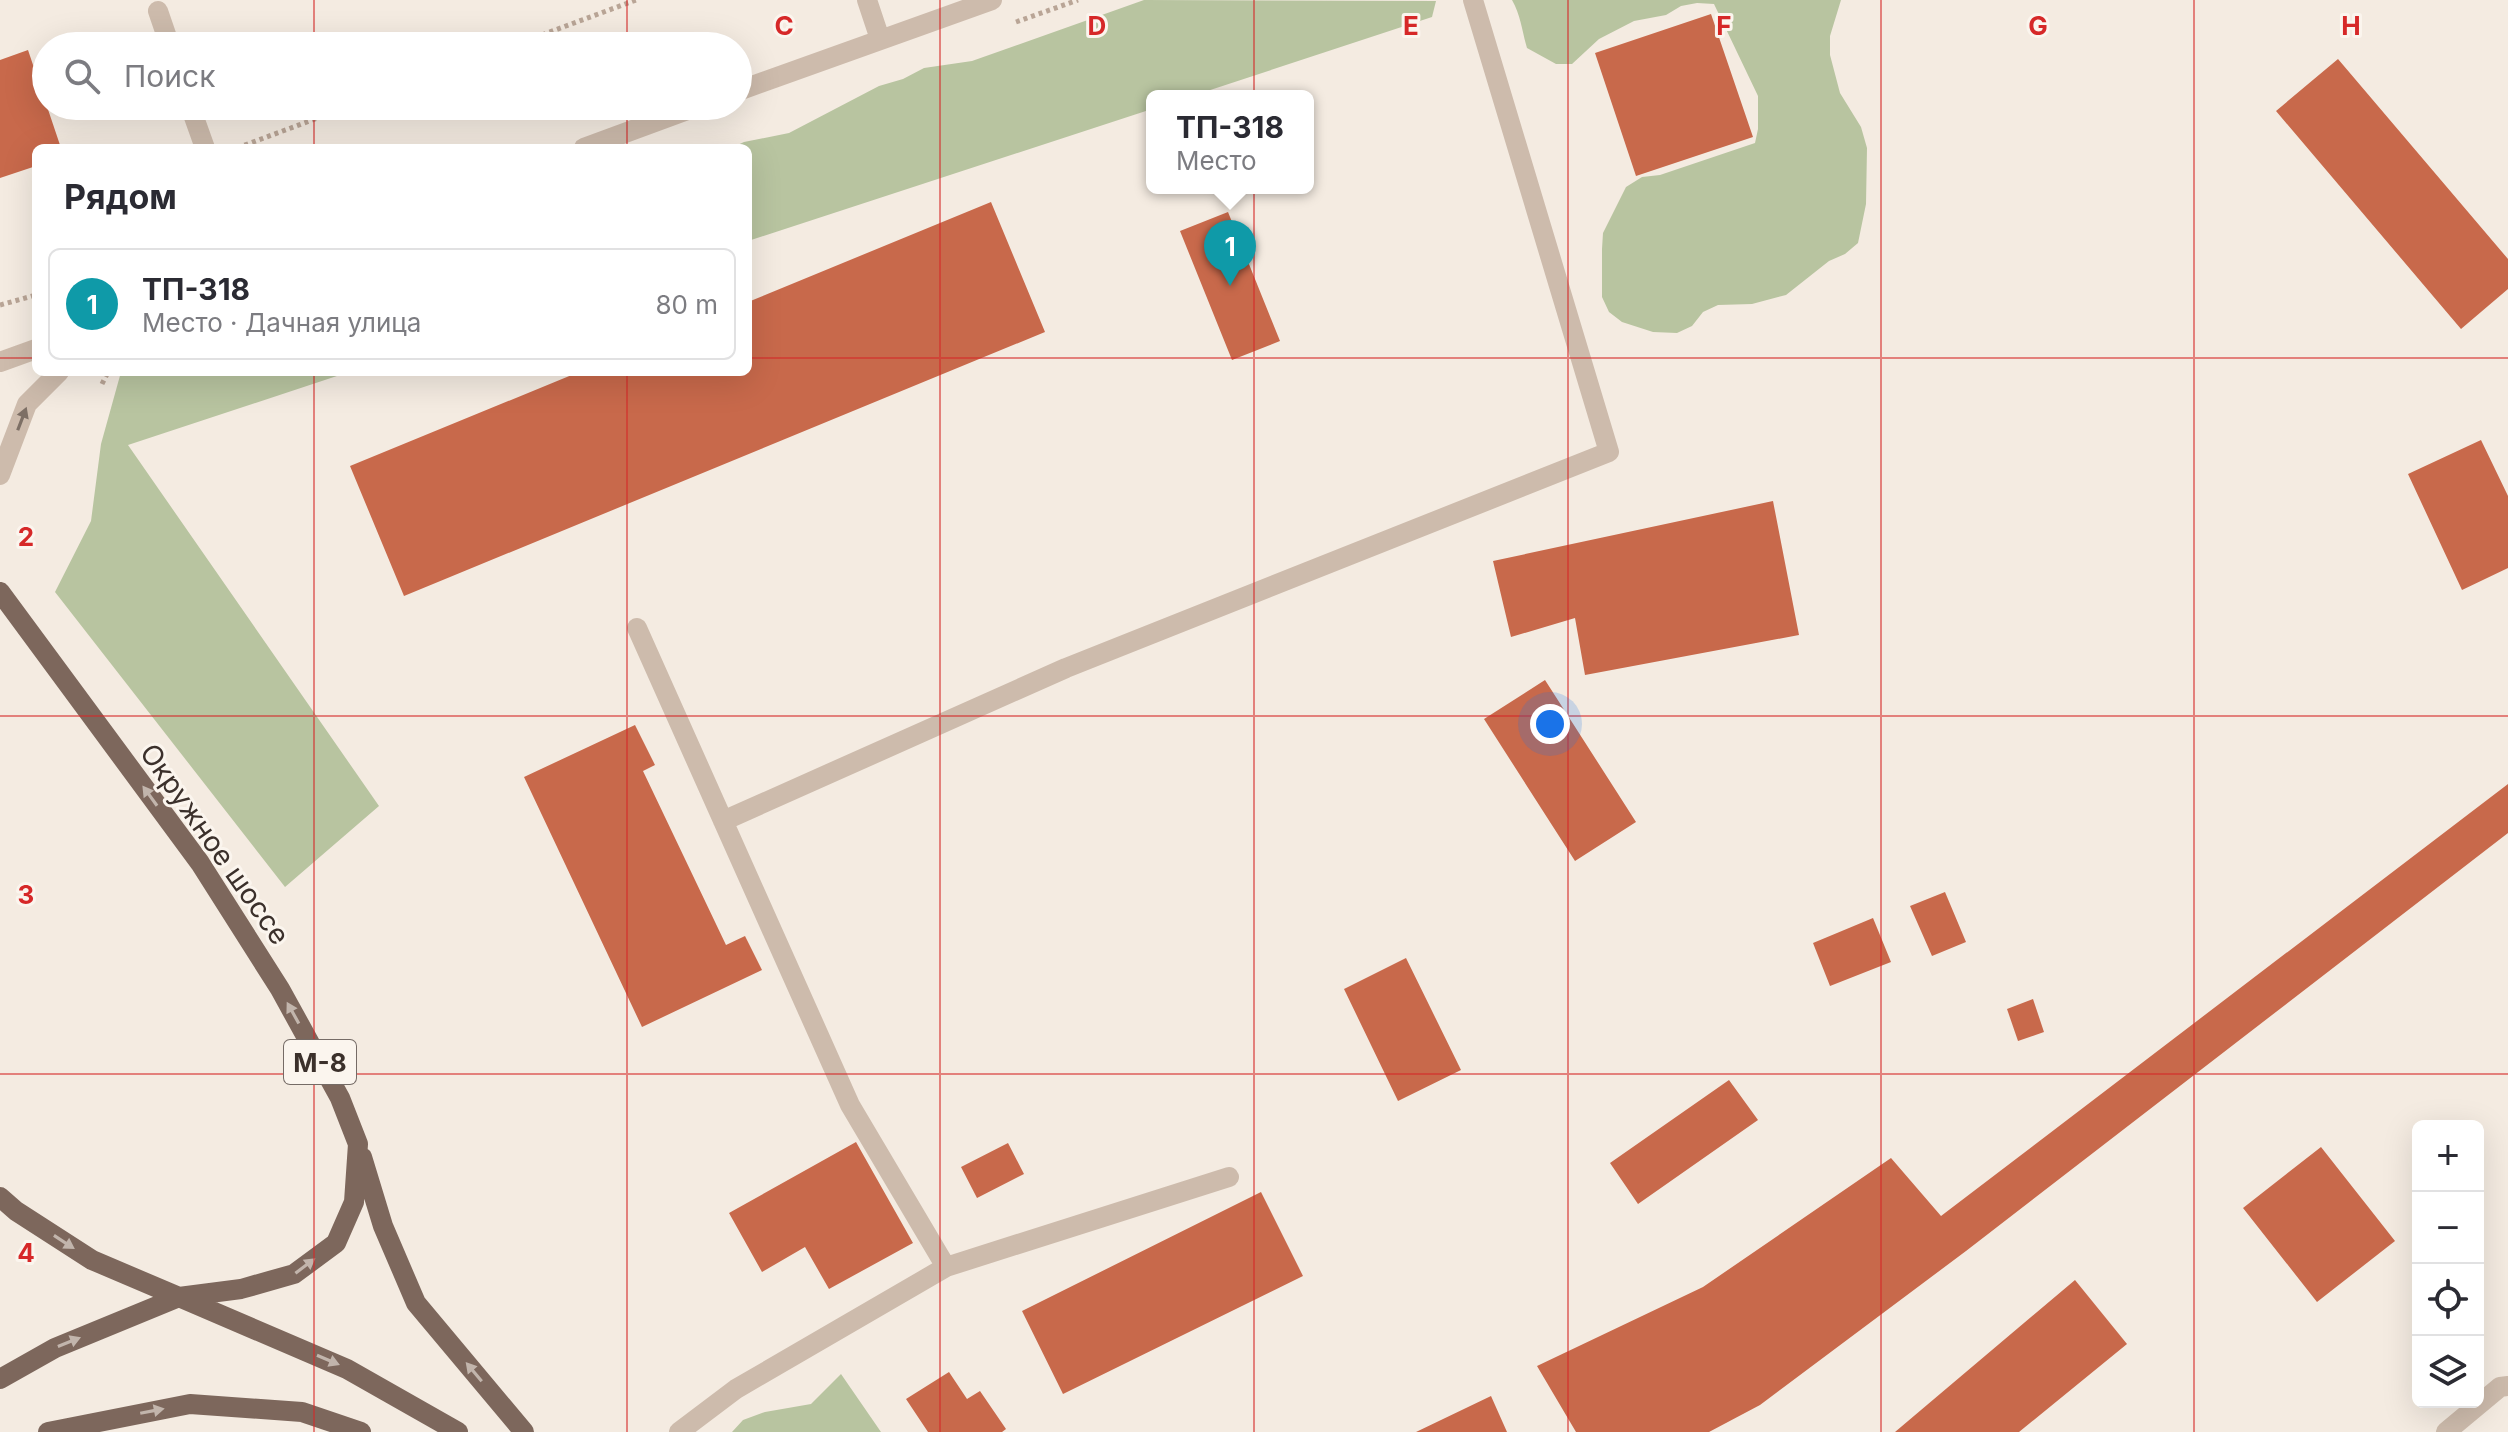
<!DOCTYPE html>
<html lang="ru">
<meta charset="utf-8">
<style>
:root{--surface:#fff;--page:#f2f2f3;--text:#2b2b33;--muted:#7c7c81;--line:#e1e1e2;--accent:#0b8043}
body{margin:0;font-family:Inter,sans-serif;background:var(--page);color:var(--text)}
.controls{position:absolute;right:24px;bottom:24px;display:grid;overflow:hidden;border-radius:12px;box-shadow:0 8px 32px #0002}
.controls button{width:72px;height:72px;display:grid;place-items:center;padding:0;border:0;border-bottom:2px solid var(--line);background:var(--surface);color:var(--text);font:40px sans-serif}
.you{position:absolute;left:1550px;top:724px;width:28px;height:28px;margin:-20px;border:6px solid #fff;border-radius:50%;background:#1a73e8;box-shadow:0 0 0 12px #1a73e833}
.badge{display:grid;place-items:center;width:52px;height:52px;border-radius:50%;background:var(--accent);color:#fff;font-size:26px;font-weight:700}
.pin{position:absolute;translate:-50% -66px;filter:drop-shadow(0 2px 4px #0008)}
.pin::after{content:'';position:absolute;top:42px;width:28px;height:24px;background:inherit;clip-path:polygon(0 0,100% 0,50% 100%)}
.popup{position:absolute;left:1146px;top:90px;width:168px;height:104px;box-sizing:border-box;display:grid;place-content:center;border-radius:12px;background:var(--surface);filter:drop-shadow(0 2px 6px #0005);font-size:26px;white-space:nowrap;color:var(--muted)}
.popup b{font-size:30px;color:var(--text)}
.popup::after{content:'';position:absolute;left:50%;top:100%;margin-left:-16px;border:16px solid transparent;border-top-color:var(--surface)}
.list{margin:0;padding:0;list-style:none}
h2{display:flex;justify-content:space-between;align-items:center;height:104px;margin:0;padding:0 32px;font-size:34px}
h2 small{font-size:26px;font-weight:400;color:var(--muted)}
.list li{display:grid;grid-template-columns:52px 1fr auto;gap:24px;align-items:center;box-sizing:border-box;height:112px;margin:0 16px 16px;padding:0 16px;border:2px solid var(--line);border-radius:12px}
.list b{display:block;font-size:30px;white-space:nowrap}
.list p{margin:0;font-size:26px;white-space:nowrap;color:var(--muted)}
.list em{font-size:26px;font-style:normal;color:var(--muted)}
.icon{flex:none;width:44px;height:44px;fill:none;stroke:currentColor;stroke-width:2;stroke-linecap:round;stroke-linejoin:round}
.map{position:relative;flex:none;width:2508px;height:1432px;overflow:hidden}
.search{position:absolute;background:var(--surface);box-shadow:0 8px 32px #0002;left:32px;top:32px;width:720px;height:88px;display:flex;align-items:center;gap:20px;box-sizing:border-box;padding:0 28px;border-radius:44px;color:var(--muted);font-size:30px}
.panel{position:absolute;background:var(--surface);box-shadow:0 8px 32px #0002;left:32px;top:144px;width:720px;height:232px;border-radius:12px}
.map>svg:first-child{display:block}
</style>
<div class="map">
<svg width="2508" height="1432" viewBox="0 0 2508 1432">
<rect width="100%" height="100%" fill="#f4ebe1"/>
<path fill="#b8c4a0" d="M1144,0L1436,1L1432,17L1192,96H1152V109L748,241V148H731L744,142L789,133L879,86L903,79L924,68L972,61Z
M1512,0H1841L1830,36V55L1840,93L1861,127L1867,148L1866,204L1858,243L1845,254L1829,261L1786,295L1752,304L1718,305L1703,312L1692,326L1677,333L1653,332L1622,322L1609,312L1602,297V249L1603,233L1626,187L1642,177L1660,175L1755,143L1758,129V96L1714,4L1697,3L1681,6L1666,15L1634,21L1599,39L1572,64H1556L1527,48C1522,31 1521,16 1512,0Z
M121,372H349L128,445L379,806L285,887L55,592L91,521L101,444Z
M841,1374L881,1432H732L743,1420L765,1412L811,1404Z"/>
<path fill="#c8694b" d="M1711,14L1753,137L1636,176L1595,53Z
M28,50L61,148H36V166L0,178V60Z
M2338,59L2508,259V289L2461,329L2276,111Z
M991,202L1045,332L404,596L350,466L579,372H748V302Z
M1228,212L1280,341L1232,360L1180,231Z
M2481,440L2508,496V568L2462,590L2408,474Z
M1773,501L1799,635L1585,675L1575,618L1511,637L1493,561Z
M1545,680L1636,822L1575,861L1484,719Z
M635,725L655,765L643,771L726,945L745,936L762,970L642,1027L524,777Z
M2508,784V833L1966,1251L1760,1405L1709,1432H1576L1537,1366L1703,1287L1891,1158L1941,1216Z
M1945,892L1966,942L1932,956L1910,906Z
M1873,918L1891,962L1830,986L1813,943Z
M1406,958L1461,1070L1398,1101L1344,989Z
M2033,999L2044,1032L2018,1041L2007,1009Z
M1729,1080L1758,1120L1638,1204L1610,1163Z
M856,1142L913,1243L829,1289L805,1247L762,1272L729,1213Z
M1008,1143L1024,1174L977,1198L961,1167Z
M2321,1147L2395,1241L2317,1302L2243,1208Z
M1261,1192L1303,1276L1063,1394L1022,1311Z
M2075,1280L2127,1344L2019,1432H1895Z
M949,1372L967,1399L980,1391L1006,1429L1002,1432H928L906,1399Z
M1491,1396L1507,1432H1416Z"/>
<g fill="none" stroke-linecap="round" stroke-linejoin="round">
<path stroke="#b9a596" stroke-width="5" stroke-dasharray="4 4" stroke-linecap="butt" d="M1016,22L1078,0
M512,46L636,0
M237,148L350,106
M0,305L36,295
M102,384L108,372"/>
<path stroke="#cdbbac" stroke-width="20" d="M867,0L880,39
M158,11L170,46
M738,91L992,0
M190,106L205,148
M584,148L698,106
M0,362L36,349
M0,475L27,404L59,372
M637,628L850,1105L946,1267
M723,821L1066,668L1609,452L1473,0
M679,1432L736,1389L946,1267L1229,1177
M2446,1432L2500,1387L2508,1386"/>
<path stroke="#7d675c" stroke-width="20" d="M0,592L200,863L280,989L340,1098L358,1144L354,1202L336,1243L294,1274L241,1289L179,1297L92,1260L16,1211L0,1197
M362,1157L383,1226L416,1303L524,1432
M0,1379L55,1348L179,1297L347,1369L458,1432
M48,1432L190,1404L302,1412L361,1432"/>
</g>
<defs><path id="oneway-solid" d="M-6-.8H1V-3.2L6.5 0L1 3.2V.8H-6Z" transform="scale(2)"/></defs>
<use fill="#7d6f65" href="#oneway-solid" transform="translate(22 419) rotate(-69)"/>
<g fill="#c2b5ac">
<use href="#oneway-solid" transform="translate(150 796) rotate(-126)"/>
<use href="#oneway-solid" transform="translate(293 1013) rotate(-119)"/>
<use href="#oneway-solid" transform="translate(64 1242) rotate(33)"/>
<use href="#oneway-solid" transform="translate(305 1266) rotate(-37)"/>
<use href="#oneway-solid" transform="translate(69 1342) rotate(-22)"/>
<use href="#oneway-solid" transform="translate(328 1360) rotate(23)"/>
<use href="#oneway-solid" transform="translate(474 1372) rotate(-130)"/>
<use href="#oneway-solid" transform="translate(152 1411) rotate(-11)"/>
</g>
<path fill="none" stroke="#d62828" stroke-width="2" stroke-opacity="0.55" d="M314,0V46M627,0V46M940,0V1432M1254,0V1432M1568,0V1432M1881,0V1432M2194,0V1432M314,106V148M627,106V148M0,358H36M748,358H2508M314,372V1432M627,372V1432M0,716H2508M0,1074H2508"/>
<g text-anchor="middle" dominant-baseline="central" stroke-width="6" stroke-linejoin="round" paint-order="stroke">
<rect fill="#fbf5ee" stroke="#756b66" stroke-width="2" x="284" y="1040" width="72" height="44" rx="6"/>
<g font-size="26" font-weight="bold" fill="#3b302b">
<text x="320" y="1062">М-8</text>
</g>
<g font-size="28" fill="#3b302b" stroke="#fbf5ee">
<text transform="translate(215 844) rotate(55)">Окружное шоссе</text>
</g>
</g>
<g font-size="26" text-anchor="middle" font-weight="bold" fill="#d62828" stroke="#fbf5ee" stroke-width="6" stroke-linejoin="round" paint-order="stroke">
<text x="784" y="35">C</text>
<text x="1097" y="35">D</text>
<text x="1411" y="35">E</text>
<text x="1724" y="35">F</text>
<text x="2038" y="35">G</text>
<text x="2351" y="35">H</text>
<text x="26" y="546">2</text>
<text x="26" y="904">3</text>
<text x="26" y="1262">4</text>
</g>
</svg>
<div class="controls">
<button>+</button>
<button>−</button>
<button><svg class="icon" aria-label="locate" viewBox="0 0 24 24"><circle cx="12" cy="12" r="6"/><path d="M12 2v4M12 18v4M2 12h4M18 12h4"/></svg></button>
<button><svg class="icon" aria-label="layers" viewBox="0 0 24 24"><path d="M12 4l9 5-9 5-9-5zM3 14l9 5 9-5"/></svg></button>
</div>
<div class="you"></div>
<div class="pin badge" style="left:1230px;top:286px;background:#0f9aa8">1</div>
<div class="popup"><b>ТП-318</b>Место</div>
<div class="search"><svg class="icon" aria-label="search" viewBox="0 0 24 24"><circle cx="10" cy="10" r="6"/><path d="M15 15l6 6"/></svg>Поиск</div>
<section class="panel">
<h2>Рядом<small></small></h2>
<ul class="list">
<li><span class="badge" style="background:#0f9aa8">1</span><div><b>ТП-318</b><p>Место · Дачная улица</p></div><em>80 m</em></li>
</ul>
</section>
</div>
